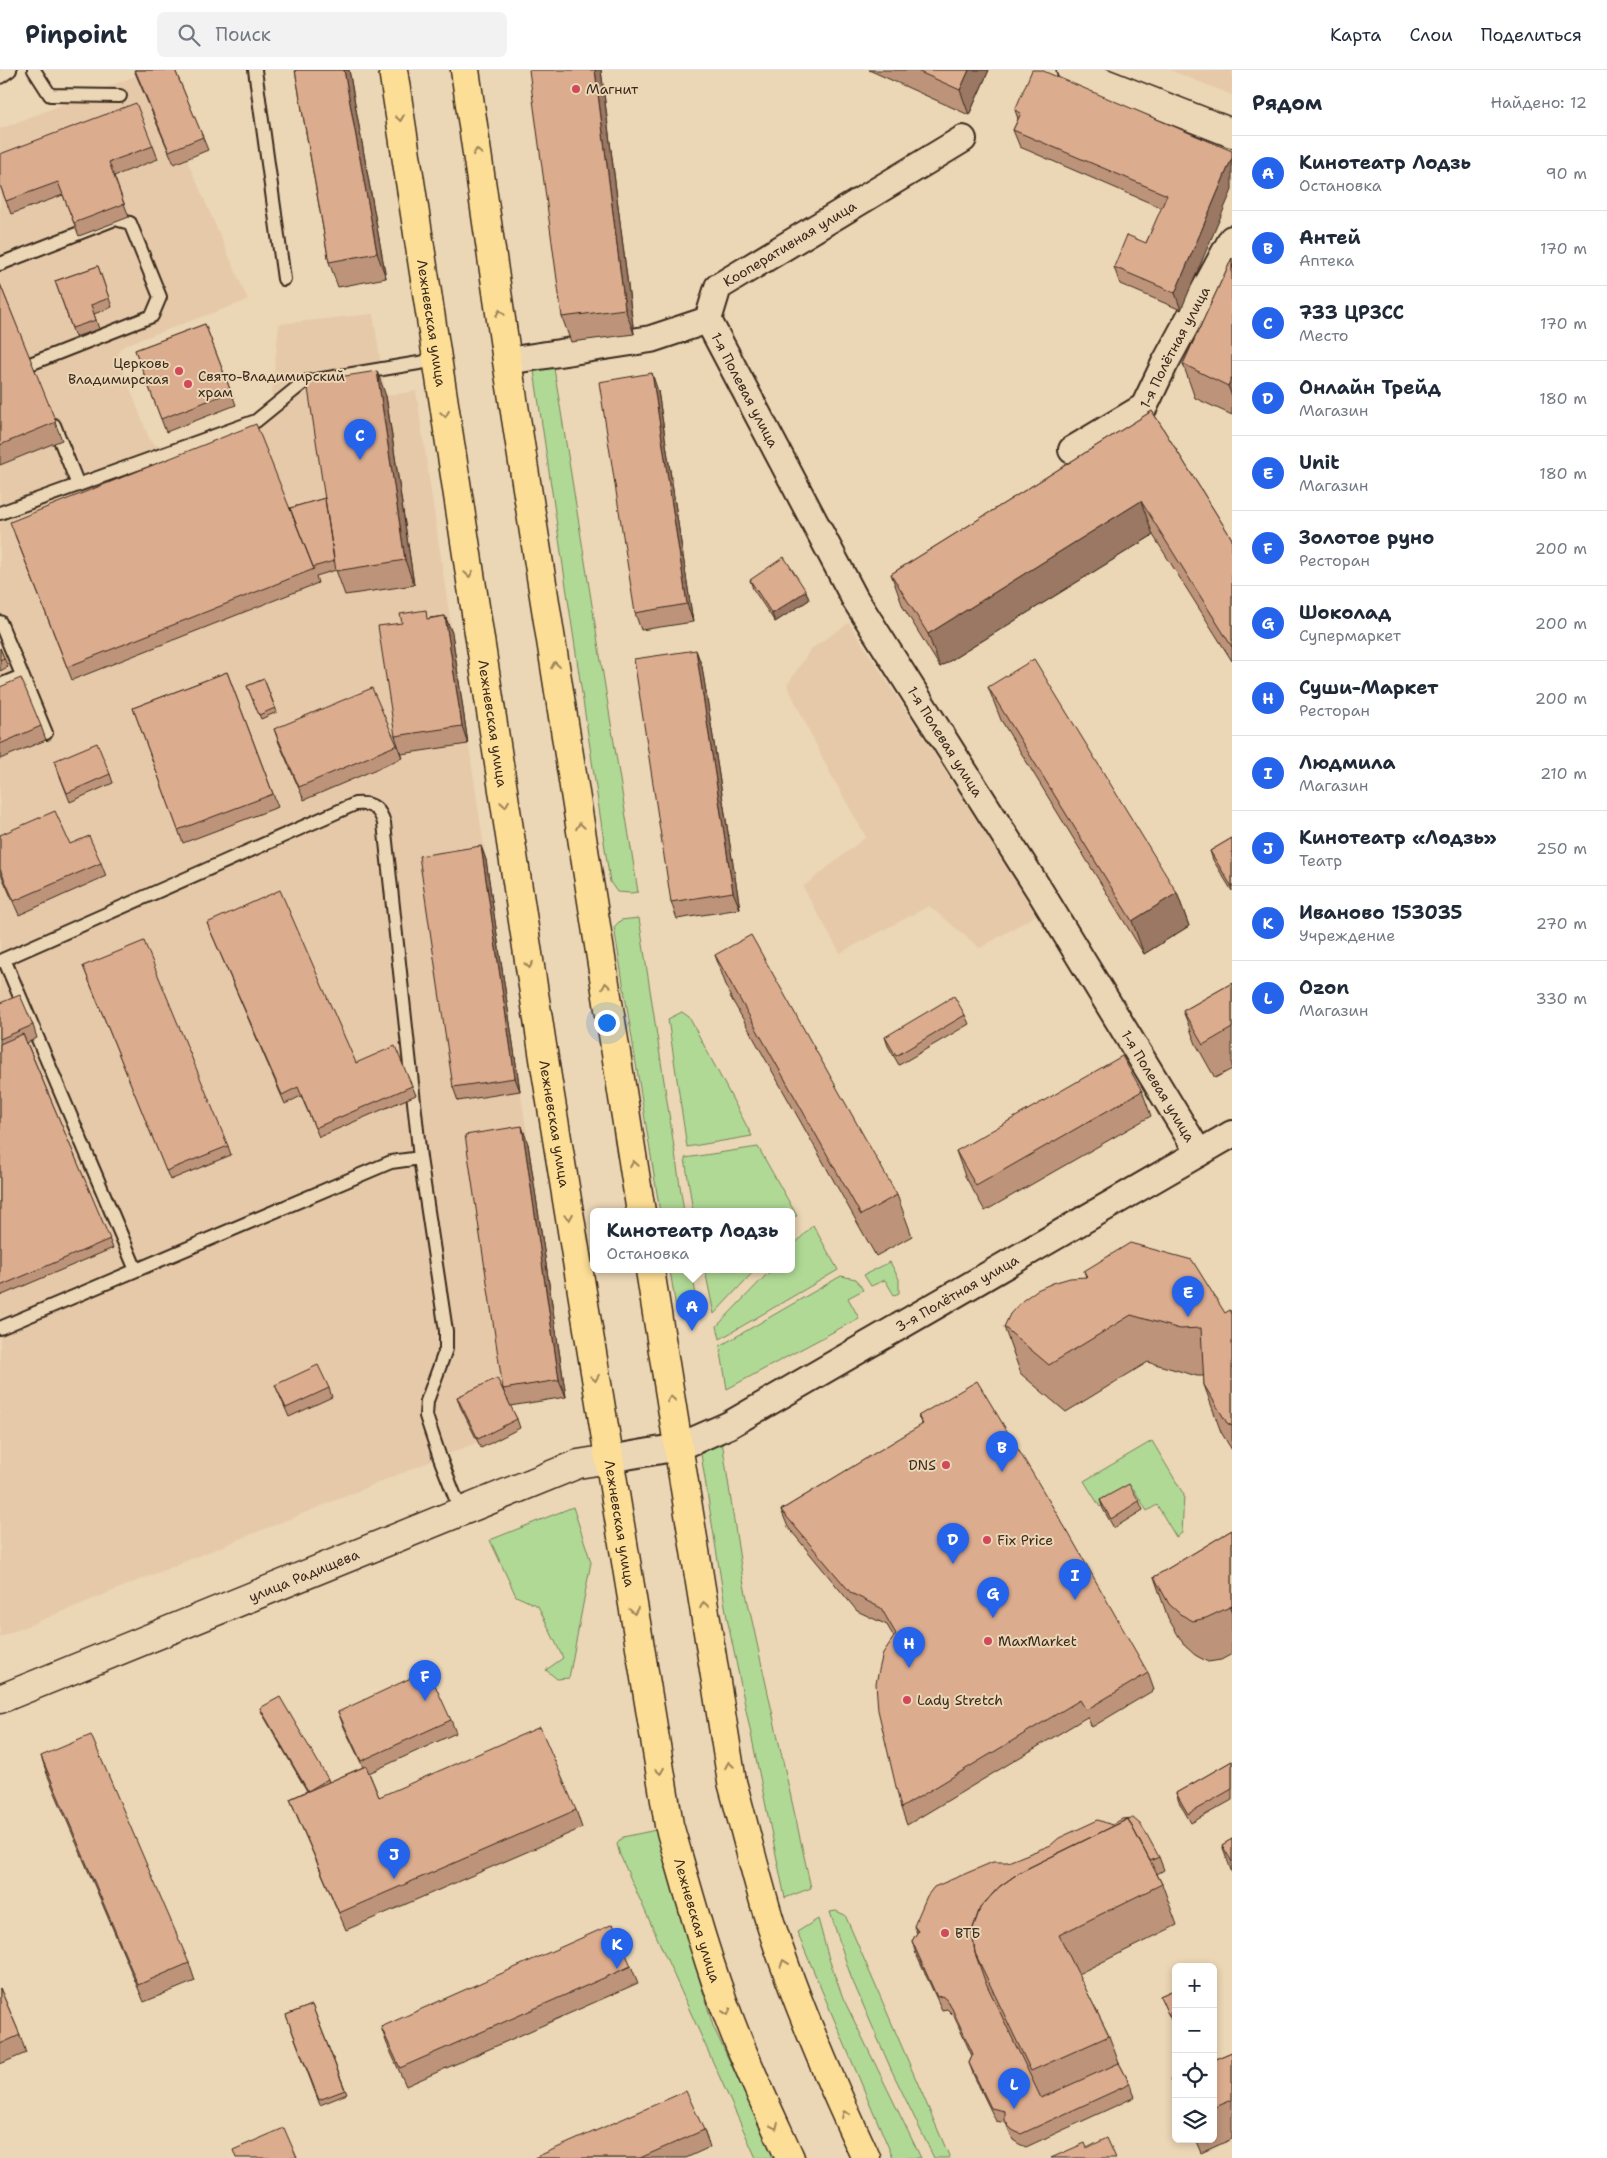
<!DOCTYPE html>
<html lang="ru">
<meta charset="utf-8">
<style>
:root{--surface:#fff;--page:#f2f2f3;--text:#1f2937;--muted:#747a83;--line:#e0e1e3;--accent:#2563eb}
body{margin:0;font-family:"Shantell Sans",sans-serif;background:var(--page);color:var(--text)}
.controls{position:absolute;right:15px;bottom:15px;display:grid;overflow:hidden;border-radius:8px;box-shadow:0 2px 8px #0003}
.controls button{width:45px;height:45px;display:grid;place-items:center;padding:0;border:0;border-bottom:1px solid var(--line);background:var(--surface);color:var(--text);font:25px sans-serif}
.you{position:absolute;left:606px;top:952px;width:18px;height:18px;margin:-12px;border:4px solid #fff;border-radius:50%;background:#1a73e8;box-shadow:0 0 0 8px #1a73e833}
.badge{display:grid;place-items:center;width:32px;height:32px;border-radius:50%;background:var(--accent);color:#fff;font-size:16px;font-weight:700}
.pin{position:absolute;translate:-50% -41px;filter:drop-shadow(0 1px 2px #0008)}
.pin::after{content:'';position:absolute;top:26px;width:18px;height:15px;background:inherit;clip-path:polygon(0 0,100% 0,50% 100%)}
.popup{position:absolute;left:590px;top:1138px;width:205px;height:65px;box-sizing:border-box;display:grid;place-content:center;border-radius:8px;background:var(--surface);filter:drop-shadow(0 1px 4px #0005);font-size:16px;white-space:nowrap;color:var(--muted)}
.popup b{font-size:19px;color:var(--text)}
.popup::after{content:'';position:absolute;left:50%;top:100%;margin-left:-10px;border:10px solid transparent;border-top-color:var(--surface)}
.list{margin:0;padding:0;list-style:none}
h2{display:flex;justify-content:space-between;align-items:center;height:65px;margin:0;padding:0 20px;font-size:21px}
h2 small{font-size:16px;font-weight:400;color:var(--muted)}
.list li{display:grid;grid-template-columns:32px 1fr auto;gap:15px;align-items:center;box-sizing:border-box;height:75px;padding:0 20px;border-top:1px solid var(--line)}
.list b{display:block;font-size:19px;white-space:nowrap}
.list p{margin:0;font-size:16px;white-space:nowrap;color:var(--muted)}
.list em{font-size:16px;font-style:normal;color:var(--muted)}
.icon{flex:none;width:28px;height:28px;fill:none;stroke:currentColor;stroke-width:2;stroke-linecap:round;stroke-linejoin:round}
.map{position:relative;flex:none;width:1232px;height:2088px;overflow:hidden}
header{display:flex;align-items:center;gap:30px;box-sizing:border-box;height:70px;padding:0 25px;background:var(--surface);border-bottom:1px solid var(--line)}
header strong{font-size:24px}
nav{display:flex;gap:28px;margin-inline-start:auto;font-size:18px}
.search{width:350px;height:45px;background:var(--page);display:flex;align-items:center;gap:12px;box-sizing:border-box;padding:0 18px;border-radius:8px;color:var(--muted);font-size:19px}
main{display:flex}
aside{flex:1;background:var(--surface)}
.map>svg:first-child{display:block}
</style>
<header>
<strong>Pinpoint</strong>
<div class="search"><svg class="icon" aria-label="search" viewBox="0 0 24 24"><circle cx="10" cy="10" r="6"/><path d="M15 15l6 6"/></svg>Поиск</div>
<nav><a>Карта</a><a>Слои</a><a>Поделиться</a></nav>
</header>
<main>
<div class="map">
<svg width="1232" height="2088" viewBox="0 0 1232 2088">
<rect width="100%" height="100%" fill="#ebd6b5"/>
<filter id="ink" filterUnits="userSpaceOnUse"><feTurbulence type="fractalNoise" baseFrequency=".02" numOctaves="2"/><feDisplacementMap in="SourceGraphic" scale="10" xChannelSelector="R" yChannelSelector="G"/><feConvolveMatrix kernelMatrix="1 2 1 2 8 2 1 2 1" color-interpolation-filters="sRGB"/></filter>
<g filter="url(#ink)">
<path fill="#e6c9a9" d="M1170,0H1232V25Z
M148,1L248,230L125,275L119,280L118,287L150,371L158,376L164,375L257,343L271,332L279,254L373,244L386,326L416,321L566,1327L510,1336L520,1358L481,1378L478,1372L0,1567V59Z
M849,553L1038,844L980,878L929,836L840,883L803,817L866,767L829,701L787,615L811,579Z"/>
<path fill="#b0d995" stroke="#76825a" d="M553,292L638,822L631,823L617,822L610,812L533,294Z
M639,848L684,1142H660L614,857L621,850Z
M682,942L689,947L752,1066L687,1077L668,949Z
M758,1077L797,1146L791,1147V1142H693L685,1088Z
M813,1155L838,1200L720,1269L717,1256L771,1200H791V1178Z
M890,1192L899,1209V1223L894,1225L885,1210L871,1216L864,1205Z
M670,1200H692L697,1233L676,1238Z
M705,1200H755L714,1244Z
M841,1206L856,1209L863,1220L848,1228L859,1248L727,1319L720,1276Z
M722,1371L743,1510L811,1818L785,1828L727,1548L701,1384Z
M1152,1371L1184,1425L1182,1463L1176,1467L1157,1435L1147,1441L1133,1418L1100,1437L1084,1411Z
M573,1437L591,1492L569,1608L557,1609L546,1600L563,1588L538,1536L516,1526L490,1470Z
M656,1760L713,1956L775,2088H756L620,1785L617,1774L623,1767Z
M836,1841L845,1845L950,2088H934L891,1999L851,1907L830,1842Z
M818,1849L829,1889L843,1928L921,2088H893L797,1862Z"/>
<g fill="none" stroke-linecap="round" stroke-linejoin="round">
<g stroke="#3b2a1e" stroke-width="16">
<path id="service" d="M34,0L50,25L120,26
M255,0L284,209
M0,7L10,0
M0,194L115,149L130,153L160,227L152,246L30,294
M54,355L78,415
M0,443L256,351L304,312L437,290
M0,552L46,663
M0,615L22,606
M4,889L136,1200
M0,891L355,734C371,732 380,738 384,753L420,1088L446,1261V1279L427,1331L426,1346L440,1388L461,1442
M0,1258L391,1092L420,1088"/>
</g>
<g stroke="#3b2a1e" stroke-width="30">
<g id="minor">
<path id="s1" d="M708,250L855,529L1041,823L1199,1083"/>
<path id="s2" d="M507,291L651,269L708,250L718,217L963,69"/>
<path id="s3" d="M1072,380L1144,337L1164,295L1232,169"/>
<path id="s4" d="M609,1389L679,1377L729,1355L1232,1064"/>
</g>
</g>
<g stroke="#3b2a1e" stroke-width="31">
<g id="tertiary">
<path d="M1071,0L1232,63"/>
<path id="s5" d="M0,1629L578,1394L609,1389"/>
</g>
</g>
<g stroke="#3b2a1e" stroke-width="31">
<g id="trunk">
<path id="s6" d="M393,0L545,995L669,1755C688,1820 705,1885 729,1948C747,1996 769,2042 790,2088"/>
<path d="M465,0L507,291L641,1142"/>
<path d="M650,1200L732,1712C745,1759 756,1806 770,1852C796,1933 830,2011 866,2088"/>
</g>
</g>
<use href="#service" stroke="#ebd6b5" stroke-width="12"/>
<use href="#minor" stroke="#ebd6b5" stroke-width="26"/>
<use href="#tertiary" stroke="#ebd6b5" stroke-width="28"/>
<use href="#trunk" stroke="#fdde96" stroke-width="28"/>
</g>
<path fill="#bd947a" stroke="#3b2a1e" d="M134,0H175L208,80L174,94Z
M295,0H349L386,208L338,217L329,192Z
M601,0L634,264L571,272L562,247Z
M869,0H989L969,45Z
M1015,40L1232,81L1181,240L1120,214L1114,197L1146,173L1162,138L1020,77L1013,60L1018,49Z
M153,76L158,89L114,106L129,147L79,166L63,125L11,144L0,115Z
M1232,188V345L1195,328L1183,294Z
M98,196L112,237L94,244L99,259L75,267L55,211Z
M0,214L62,370L0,395Z
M205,254L236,335L166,362L135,280Z
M658,321L693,552L641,560L635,543Z
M386,326L414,515L345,525L336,500L316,506L318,513L72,610L15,465L290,438L325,428Z
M1152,341L1232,469V591L1153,465L940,597L903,537L891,504Z
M750,510L806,521L809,530L775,552L753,519Z
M445,546L452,563L468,674L401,684L395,666L429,548Z
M0,578L8,597L0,601Z
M696,580L702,597L740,839L677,849L671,832Z
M227,602L278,737L183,773L133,638Z
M264,609L277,642L261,649L247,616Z
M0,617L41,656L46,670L0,689Z
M988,617L1177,823L1189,856L1144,884L1001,650Z
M274,659L397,675L402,688L304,730L279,673Z
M54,691L110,704L113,713L70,732Z
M0,765L70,774L101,793L106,806L19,845L0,802Z
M1232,768V821L1213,790L1210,781Z
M481,776L486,790L520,1021L458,1031L453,1017Z
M207,853L356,993L412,1016L416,1025L319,1067L301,1026L285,1034Z
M715,885L897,1125L912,1166L876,1186L730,926Z
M83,896L228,1076L231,1085L170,1110Z
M1232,913V999L1215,1008L1196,974L1183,941Z
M0,933L33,955L37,968L27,973L113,1178L0,1226Z
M965,945L969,954L899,995L888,976L885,967Z
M1142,1021L1151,1046L985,1141L965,1106L956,1081Z
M528,1074L566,1327L510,1336L517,1349L520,1358L481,1378L460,1336L457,1327L506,1328L503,1319Z
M1084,1201L1225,1243L1232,1244V1380L1221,1362L1204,1315V1306H1197L1148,1292L1066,1342L1021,1304L1004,1257L1086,1207Z
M275,1315L329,1318L332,1327L289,1347Z
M918,1346L1148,1603L1154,1620L1092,1657L1087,1647L907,1755L901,1738L894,1567L887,1555L857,1541L788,1457L781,1440L922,1355Z
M1100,1430L1139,1431L1143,1440L1114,1458L1103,1439Z
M1232,1460V1584L1221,1590L1208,1592L1195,1585L1184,1575L1168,1548L1154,1507Z
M260,1638L328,1709L329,1712L363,1697L343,1655L338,1642L451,1650L456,1663L369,1703L379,1727L576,1740L582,1758L346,1860L297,1746L290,1729L307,1721L262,1643Z
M41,1686L189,1893L195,1911L144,1932L47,1704Z
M1232,1691V1730L1191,1753L1179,1732L1176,1723Z
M1232,1769V1803L1222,1775Z
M1159,1787L1164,1800L1157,1804L1162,1814L1177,1855L1078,1904L1109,1966L1119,1993L1130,2014L1135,2027L1026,2077L1019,2074L1013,2070L1006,2053L996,2051L974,2006L969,1993L972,1986L954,1946L947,1939L942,1940L916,1884L912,1871L917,1863L914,1856L1008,1792Z
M631,1896L638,1913L406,2016L387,1974L381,1957Z
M0,1918L20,1965L26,1983L0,1994Z
M1176,1919V1950L1172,1952L1160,1926Z
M1213,1925L1215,1932L1213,1933Z
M312,1935L347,2024L320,2035L286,1945Z
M1232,1982V2069L1201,2083L1195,2069H1213V1990Z
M704,2060L710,2077L686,2088H534Z"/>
<path fill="#9a7863" stroke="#3b2a1e" d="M344,0H349L386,208L377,183Z
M595,0H601L634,264L625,239Z
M969,0H989L969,45L960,20Z
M1232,88V120L1181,240L1175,223Z
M377,301L386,326L414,515L405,490Z
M652,303L658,321L693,552L687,534Z
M1232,307V326L1228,316Z
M1141,431L1153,465L940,597L928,564Z
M806,521L809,530L775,552L772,544Z
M445,546L452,563L468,674L462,656Z
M696,580L702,597L740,839L733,822Z
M481,776L486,790L520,1021L515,1008Z
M1177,823L1189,856L1144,884L1132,851Z
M522,1056L528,1074L566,1327L559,1310Z
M1232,1536V1544L1230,1538Z"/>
<path fill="#dcac8e" stroke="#3b2a1e" d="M135,0H175L203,67L169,81Z
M295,0H344L377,183L329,192Z
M529,0H595L625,239L562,247Z
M915,0H969L960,20Z
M1032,0H1041L1232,81V88L1175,223L1114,197L1127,165L1146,173L1167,125L1013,60L1021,43L1015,40Z
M136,33L153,76L109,92L124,134L74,153L58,112L6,131L0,115V84Z
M1232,188V307L1228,316L1183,294Z
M98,196L109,228L91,235L96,250L72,258L55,211Z
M0,214L56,352L0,375Z
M205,254L231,322L161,349L135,280Z
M377,301L405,490L336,501L307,312Z
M652,303L687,534L635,543L599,312Z
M1152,341L1232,469V577L1141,431L928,564L891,504Z
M256,354L314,499L67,597L10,452Z
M325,428L334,491L313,497L290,438Z
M784,487L806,521L772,544L750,510Z
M426,540L427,549L445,546L462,656L395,666L378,556L402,553L400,544Z
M0,578L4,588L0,590Z
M696,580L733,822L671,832L634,589Z
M1034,589L1177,823L1132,851L988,617Z
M227,602L273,724L178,760L133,638Z
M21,608L41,656L0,674V617Z
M264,609L275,638L259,645L247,616Z
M372,618L397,675L299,717L274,659Z
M97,673L110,704L67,723L54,691Z
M55,741L70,774L89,766L101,793L14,831L0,799V765Z
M1232,768V817L1210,781Z
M481,776L515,1008L453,1017L419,786Z
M280,820L356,993L395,976L412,1016L315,1058L298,1017L282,1025L207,853Z
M751,865L897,1125L861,1145L715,885Z
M144,871L228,1076L166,1101L83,896Z
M1232,913V958L1203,975L1183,941Z
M20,925L33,955L0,969V933Z
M954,926L965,945L896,986L885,967Z
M23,964L110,1169L0,1216V974Z
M1122,986L1142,1021L976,1116L956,1081Z
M522,1056L559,1310L503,1319L465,1065Z
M1130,1173L1192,1190L1225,1243L1230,1240L1232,1244V1356L1227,1353L1204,1315L1201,1258L1180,1259L1131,1245L1049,1295L1004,1257L1010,1244L1022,1231L1037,1220L1053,1213L1070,1208L1087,1207L1084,1201Z
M318,1295L329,1318L286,1338L275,1315Z
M497,1308L517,1349L478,1369L457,1327Z
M977,1311L1069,1464L1148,1603L1086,1640L1080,1630L901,1738L878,1640L876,1613L883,1583L896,1564L881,1538L851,1523L781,1440L923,1354L918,1346Z
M1129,1414L1139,1431L1111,1449L1100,1430Z
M1232,1460V1536L1206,1548L1193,1551L1180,1544L1169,1534L1154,1507Z
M428,1600L451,1650L361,1691L338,1642Z
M280,1627L328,1709L308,1721L260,1638Z
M540,1657L576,1740L339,1843L290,1729L366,1696L379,1727Z
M91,1665L189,1893L138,1915L41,1686Z
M1232,1691V1719L1188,1744L1176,1723Z
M1133,1748L1140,1754L1146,1763L1159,1787L1150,1791L1128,1749L1020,1802L999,1817L980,1838L972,1861L975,1883L985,1911L1041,2028L1119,1993L1130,2014L1021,2064L1014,2061L1009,2057L1005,2050V2041L991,2038L969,1993L973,1984L949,1932L942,1926L937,1927L912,1871L918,1861L914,1856L927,1826L934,1817L993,1792H1008L1051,1775L1059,1768L1098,1750L1112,1755L1122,1749Z
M1128,1749L1162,1814L1059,1865L1109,1966L1031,2001L975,1883L972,1861L980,1838L999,1817L1020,1802Z
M1232,1769V1792L1222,1775Z
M613,1854L631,1896L400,1998L381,1957Z
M0,1918L20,1965L0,1974Z
M1176,1919V1940L1168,1944L1160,1926Z
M312,1935L345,2020L319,2030L286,1945Z
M1232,1982V2030L1213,2038V1990Z
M1176,2007V2019L1171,2009Z
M686,2021L704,2060L640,2088H534Z
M284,2058L297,2088H236L233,2080Z
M1107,2068L1116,2088H1051L1085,2073L1087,2078Z"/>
<defs><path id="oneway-chevron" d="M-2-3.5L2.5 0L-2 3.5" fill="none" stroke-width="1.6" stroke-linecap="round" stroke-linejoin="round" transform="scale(1.25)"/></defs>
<g stroke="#9c845a">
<use href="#oneway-chevron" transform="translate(400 48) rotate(81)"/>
<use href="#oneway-chevron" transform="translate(477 82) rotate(-98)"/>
<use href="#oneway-chevron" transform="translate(500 243) rotate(-98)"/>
<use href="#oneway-chevron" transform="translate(445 344) rotate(81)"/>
<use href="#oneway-chevron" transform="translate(469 504) rotate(81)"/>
<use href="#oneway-chevron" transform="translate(555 595) rotate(-99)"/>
<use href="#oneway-chevron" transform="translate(505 734) rotate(81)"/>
<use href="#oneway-chevron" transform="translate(580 756) rotate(-99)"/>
<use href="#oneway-chevron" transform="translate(529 895) rotate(81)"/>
<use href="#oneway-chevron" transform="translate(606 916) rotate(-99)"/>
<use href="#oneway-chevron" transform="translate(634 1094) rotate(-99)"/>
<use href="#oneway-chevron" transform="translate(569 1147) rotate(81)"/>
<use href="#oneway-chevron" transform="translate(595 1308) rotate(81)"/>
<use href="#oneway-chevron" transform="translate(671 1329) rotate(-100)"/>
<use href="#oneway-chevron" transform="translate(704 1535) rotate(-99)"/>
<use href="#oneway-chevron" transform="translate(634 1541) rotate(81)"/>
<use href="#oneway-chevron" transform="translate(729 1695) rotate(-99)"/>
<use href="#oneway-chevron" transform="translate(660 1701) rotate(81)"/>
<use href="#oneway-chevron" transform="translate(784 1893) rotate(-109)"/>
<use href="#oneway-chevron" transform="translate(727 1942) rotate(71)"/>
<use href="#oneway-chevron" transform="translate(845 2044) rotate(-115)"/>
<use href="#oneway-chevron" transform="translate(775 2056) rotate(65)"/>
</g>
</g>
<g fill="#d1495b" stroke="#ebd6b5" stroke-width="2">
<circle cx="576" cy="19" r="5"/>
<circle cx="179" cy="301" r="5"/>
<circle cx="188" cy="314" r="5"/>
<circle cx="946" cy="1395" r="5"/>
<circle cx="987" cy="1470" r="5"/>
<circle cx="988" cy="1571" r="5"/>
<circle cx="907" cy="1630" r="5"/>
<circle cx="945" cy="1863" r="5"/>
</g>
<g text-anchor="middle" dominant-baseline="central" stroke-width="4" stroke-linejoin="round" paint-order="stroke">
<g font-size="14" fill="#3b2a1e" stroke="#ebd6b5" text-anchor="start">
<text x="586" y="19">Магнит</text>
<text x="169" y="293" text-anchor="end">Церковь<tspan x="169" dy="16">Владимирская</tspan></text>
<text x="198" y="306">Свято-Владимирский<tspan x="198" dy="16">храм</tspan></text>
<text x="936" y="1395" text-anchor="end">DNS</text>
<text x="997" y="1470">Fix Price</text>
<text x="998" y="1571">MaxMarket</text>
<text x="917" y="1630">Lady Stretch</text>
<text x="955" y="1863">ВТБ</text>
</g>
<g font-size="14" fill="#3b2a1e" stroke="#ebd6b5">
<text stroke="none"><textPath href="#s2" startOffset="324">Кооперативная улица</textPath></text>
<text stroke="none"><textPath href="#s6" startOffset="256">Лежневская улица</textPath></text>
<text stroke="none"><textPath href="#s3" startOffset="151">1-я Полётная улица</textPath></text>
<text stroke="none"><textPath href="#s1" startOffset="79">1-я Полевая улица</textPath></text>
<text stroke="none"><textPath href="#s6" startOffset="661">Лежневская улица</textPath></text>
<text stroke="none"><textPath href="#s1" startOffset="484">1-я Полевая улица</textPath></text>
<text stroke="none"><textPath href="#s1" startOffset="889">1-я Полевая улица</textPath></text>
<text stroke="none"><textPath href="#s6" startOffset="1066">Лежневская улица</textPath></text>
<text stroke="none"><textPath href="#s4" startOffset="389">3-я Полётная улица</textPath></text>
<text stroke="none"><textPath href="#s6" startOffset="1471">Лежневская улица</textPath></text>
<text stroke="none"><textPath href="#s5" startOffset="328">улица Радищева</textPath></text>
<text stroke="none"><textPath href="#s6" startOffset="1876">Лежневская улица</textPath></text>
</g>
</g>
</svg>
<div class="controls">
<button>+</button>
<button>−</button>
<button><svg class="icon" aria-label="locate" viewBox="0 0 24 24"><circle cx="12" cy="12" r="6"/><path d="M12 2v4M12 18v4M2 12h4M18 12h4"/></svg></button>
<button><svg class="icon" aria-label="layers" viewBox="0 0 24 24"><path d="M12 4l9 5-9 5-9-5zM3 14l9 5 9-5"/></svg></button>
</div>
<div class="you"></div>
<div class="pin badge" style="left:692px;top:1261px">A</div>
<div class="popup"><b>Кинотеатр Лодзь</b>Остановка</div>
<div class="pin badge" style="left:1002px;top:1402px">B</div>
<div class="pin badge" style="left:360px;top:390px">C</div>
<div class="pin badge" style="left:953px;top:1494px">D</div>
<div class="pin badge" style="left:1188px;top:1247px">E</div>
<div class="pin badge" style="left:425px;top:1631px">F</div>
<div class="pin badge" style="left:993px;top:1548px">G</div>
<div class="pin badge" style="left:909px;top:1598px">H</div>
<div class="pin badge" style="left:1075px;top:1530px">I</div>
<div class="pin badge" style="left:394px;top:1809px">J</div>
<div class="pin badge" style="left:617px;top:1899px">K</div>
<div class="pin badge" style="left:1014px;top:2039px">L</div>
</div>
<aside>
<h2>Рядом<small>Найдено: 12</small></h2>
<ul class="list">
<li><span class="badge">A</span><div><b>Кинотеатр Лодзь</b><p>Остановка</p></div><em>90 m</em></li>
<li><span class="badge">B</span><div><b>Антей</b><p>Аптека</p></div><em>170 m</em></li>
<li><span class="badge">C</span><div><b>733 ЦРЗСС</b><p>Место</p></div><em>170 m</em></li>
<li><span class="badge">D</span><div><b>Онлайн Трейд</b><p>Магазин</p></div><em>180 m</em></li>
<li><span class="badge">E</span><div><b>Unit</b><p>Магазин</p></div><em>180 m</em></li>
<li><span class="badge">F</span><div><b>Золотое руно</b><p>Ресторан</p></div><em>200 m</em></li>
<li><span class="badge">G</span><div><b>Шоколад</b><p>Супермаркет</p></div><em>200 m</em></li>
<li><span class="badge">H</span><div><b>Суши-Маркет</b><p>Ресторан</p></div><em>200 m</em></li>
<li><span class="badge">I</span><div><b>Людмила</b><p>Магазин</p></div><em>210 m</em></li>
<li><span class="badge">J</span><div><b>Кинотеатр «Лодзь»</b><p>Театр</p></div><em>250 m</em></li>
<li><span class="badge">K</span><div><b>Иваново 153035</b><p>Учреждение</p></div><em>270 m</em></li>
<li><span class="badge">L</span><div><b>Ozon</b><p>Магазин</p></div><em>330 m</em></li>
</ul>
</aside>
</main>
